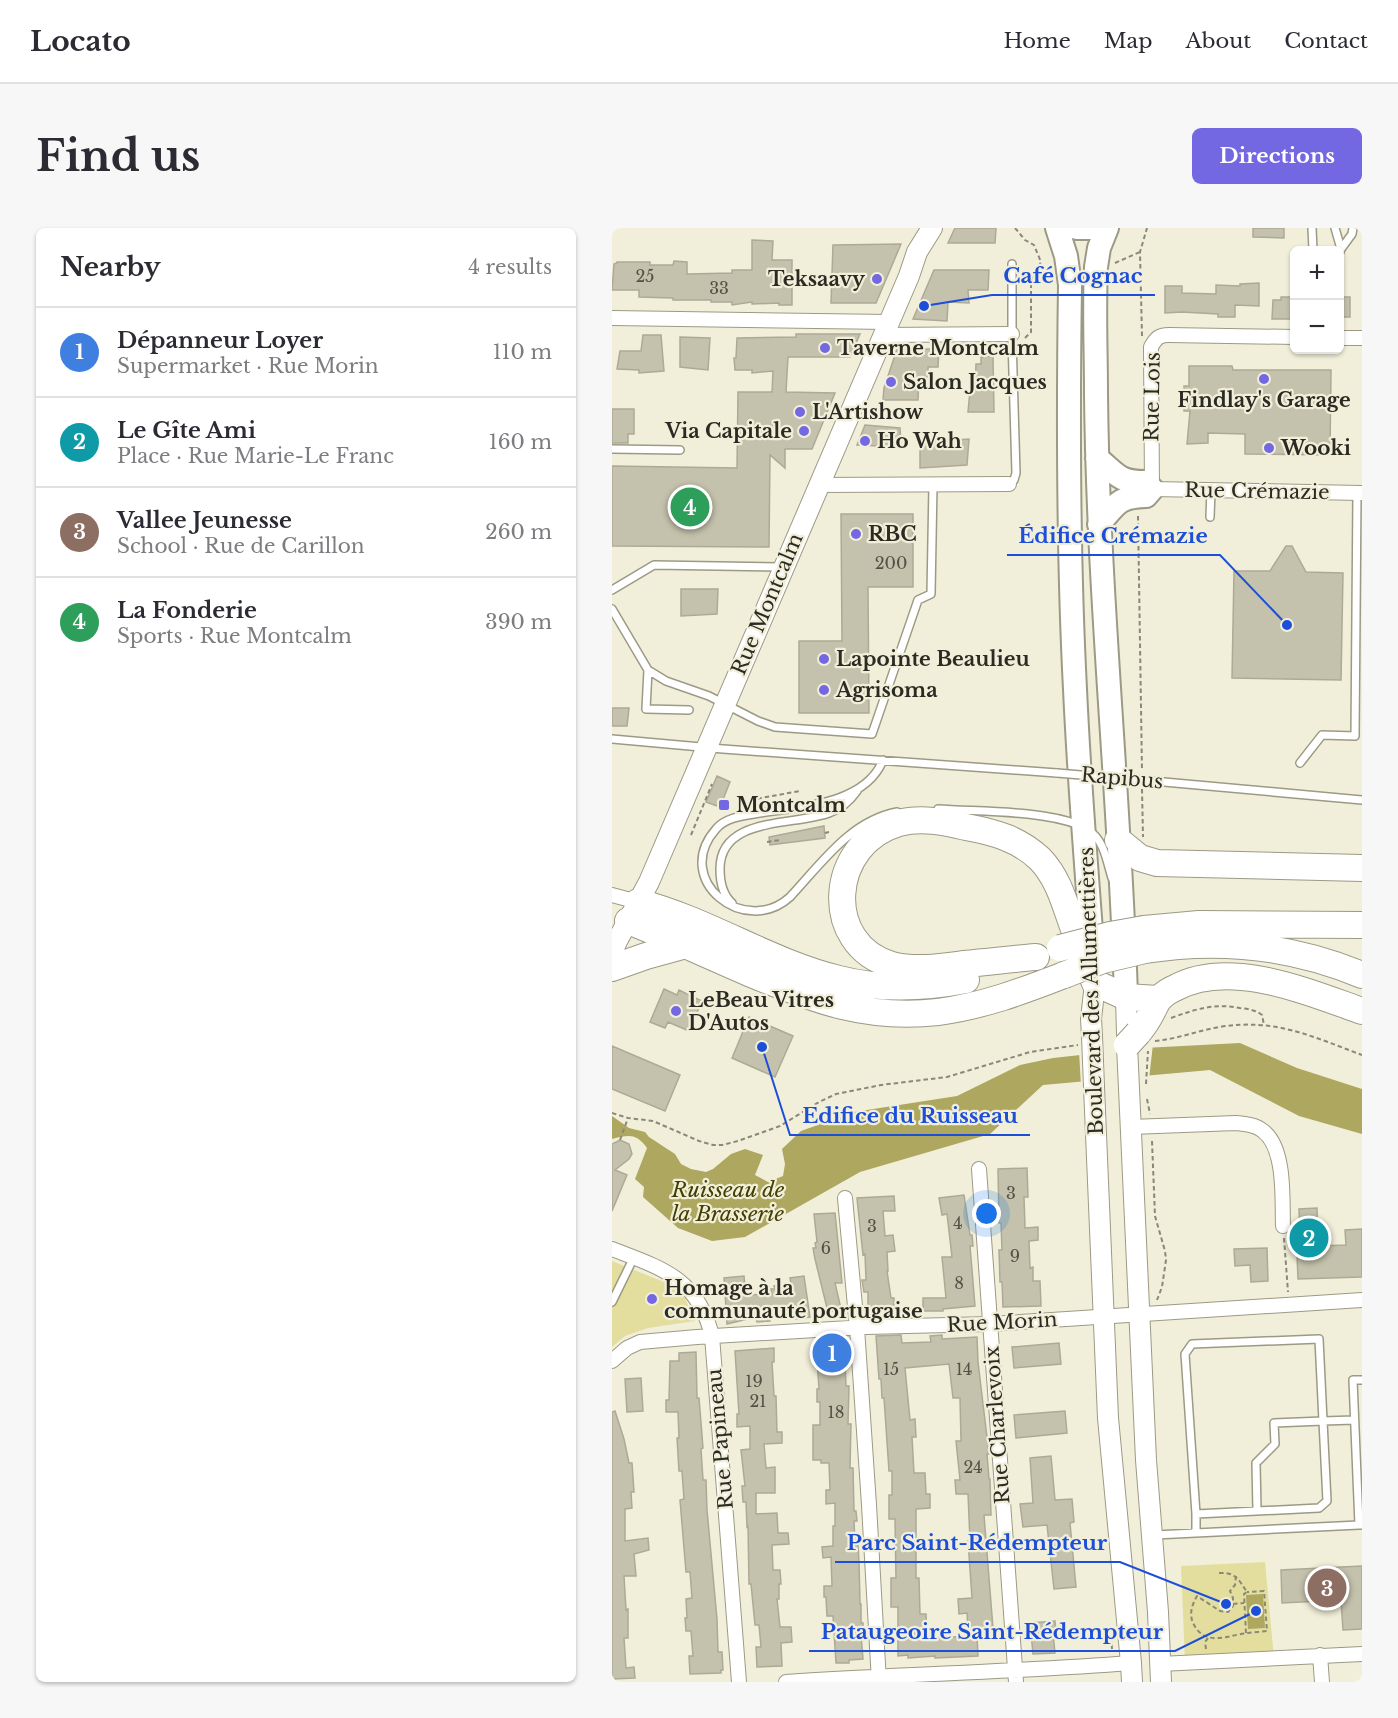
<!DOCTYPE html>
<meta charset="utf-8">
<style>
:root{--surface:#fff;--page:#f7f7f7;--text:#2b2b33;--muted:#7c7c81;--line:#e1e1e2;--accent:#7467e2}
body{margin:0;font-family:"Libre Baskerville",serif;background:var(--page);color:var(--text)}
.controls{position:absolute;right:18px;top:18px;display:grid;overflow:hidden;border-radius:9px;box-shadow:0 2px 4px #0004}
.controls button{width:54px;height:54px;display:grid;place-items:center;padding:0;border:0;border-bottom:2px solid var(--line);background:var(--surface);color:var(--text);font:30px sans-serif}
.you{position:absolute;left:375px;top:986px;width:21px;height:21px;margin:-15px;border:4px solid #fff;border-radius:50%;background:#1a73e8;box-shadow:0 0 0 9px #1a73e833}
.badge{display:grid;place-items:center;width:39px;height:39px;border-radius:50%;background:var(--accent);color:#fff;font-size:20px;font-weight:700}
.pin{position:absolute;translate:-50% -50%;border:3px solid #fff;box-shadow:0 2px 6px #0006}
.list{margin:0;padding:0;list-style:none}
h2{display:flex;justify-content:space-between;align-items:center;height:78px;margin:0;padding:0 24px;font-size:26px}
h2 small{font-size:20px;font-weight:400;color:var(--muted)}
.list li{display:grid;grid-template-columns:39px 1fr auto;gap:18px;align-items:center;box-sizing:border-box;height:90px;padding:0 24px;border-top:2px solid var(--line)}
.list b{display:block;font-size:22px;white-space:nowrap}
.list p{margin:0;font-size:20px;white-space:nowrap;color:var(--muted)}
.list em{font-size:20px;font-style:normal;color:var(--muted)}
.map{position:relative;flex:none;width:750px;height:1454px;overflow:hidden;border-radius:9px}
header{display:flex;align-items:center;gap:36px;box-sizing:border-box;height:84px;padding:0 30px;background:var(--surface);border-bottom:2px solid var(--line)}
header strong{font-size:28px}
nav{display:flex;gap:33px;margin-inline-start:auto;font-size:21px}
.intro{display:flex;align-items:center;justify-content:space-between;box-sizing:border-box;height:144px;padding:0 36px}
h1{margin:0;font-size:42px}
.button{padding:15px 27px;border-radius:9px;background:var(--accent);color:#fff;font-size:21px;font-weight:700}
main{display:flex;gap:36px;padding:0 36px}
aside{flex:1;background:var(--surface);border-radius:9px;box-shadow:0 2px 4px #0004}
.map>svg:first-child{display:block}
</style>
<header>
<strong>Locato</strong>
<nav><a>Home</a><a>Map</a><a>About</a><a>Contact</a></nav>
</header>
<div class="intro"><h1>Find us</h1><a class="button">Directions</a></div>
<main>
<aside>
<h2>Nearby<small>4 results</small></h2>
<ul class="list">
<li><span class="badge" style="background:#3f7fe0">1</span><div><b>Dépanneur Loyer</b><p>Supermarket · Rue Morin</p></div><em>110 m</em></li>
<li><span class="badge" style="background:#0f9aa8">2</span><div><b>Le Gîte Ami</b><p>Place · Rue Marie-Le Franc</p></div><em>160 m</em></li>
<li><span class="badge" style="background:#8d6e63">3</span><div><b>Vallee Jeunesse</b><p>School · Rue de Carillon</p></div><em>260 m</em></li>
<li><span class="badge" style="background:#2e9e5b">4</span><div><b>La Fonderie</b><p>Sports · Rue Montcalm</p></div><em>390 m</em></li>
</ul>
</aside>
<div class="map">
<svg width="750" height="1454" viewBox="0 0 750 1454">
<rect width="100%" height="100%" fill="#f1efd9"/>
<path fill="#e3de9e" d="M0,1033L57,1056L72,1068L83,1093L36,1100L13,1108L0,1119Z
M653,1334L662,1430L573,1434L569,1338Z"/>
<path fill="#ada760" d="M628,815L685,840L750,861V906L687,888L598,842L431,857L378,906L248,944L133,1009L100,1013L66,1000L31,969L32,959L23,951L35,920C24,905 17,907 0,911V888L17,900L33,904L37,909L63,926L69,936L79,941L94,944L101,941L119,926L133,921L151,927L143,947L156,954L171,948L173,936L170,921L189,903L242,884L345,868L408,837L441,830L532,820Z
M651,1366L653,1400L636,1401L634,1367Z"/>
<path fill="#f1efd9" d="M541,816L537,851L469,857L467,824Z"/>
<path fill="#c4c2ac" stroke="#acaa95" stroke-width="1.5" d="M343,0H384L383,15H336Z
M641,0H672V10L641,9Z
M140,12L161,13L160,32H180V77H167V75L140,76V74L120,77V74H99V72H61V70L27,69V62H0L2,36L5,35V34H38V37H61L62,33L75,34V46L120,45V42H140Z
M289,16L264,75H219L221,17Z
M322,42H377L376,62H356L357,75L336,74L335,93L301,91Z
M647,55V78L623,77V89H606V86L570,84L553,85V58H570V65L604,66V57L628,58V56Z
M669,69H682V91H660L661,72H669Z
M728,69H738V89H728Z
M184,106H248L238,129H176L174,164L223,165L200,221H173V240L158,227L157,319L0,318V238L125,240L126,164H160L161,143L140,145V142H123L122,130H124L125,110L184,109Z
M31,107H49L52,143L27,145V142L5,141L8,123H29Z
M68,109L98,110L96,142L68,139Z
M285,121H327L326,139H316V149L307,150L306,172H271L272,160Z
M381,128L382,184H356L358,162H363L364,136H369V129Z
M577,138H620L621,142H719L718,227L633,226V206L596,205V215L575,216L578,183H572V158H577Z
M0,181H22V206H16V215H0Z
M253,197L288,200L289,219L245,217Z
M314,209H328V213L357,211L355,237L308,240V213H313Z
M229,286H301V359H256L257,485H187V413H230Z
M674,318H680L694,344L731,345L729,452L620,450L622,343H658Z
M69,361H106L105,386L69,388Z
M0,480H17L15,498H0Z
M105,548L118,554L108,579L94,574Z
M212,598L213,610L158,617L157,609Z
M52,761L65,767L67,762L90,773L77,803L56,794L53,800L38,794Z
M137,789L181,808L163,849L120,830Z
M0,818L68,847L53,883L0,861Z
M8,912L17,916L20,926L17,931L3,942L15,947L0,983V916Z
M415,940L416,969H412L413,1000L426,999V1012L417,1013L418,1040L421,1039V1053H428L429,1078L391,1079L390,1054H388L387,1022H390L389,995H387L386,941Z
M352,967L358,1007H360L361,1018H358L363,1078L331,1081V1083H311V1070H334L330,1029H340L335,986L330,987L327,970Z
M282,968L283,983H271L273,1008L281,1007L283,1023L275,1024L276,1043H275L279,1070H282V1081L256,1082V1064H252L250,1052H254L253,1026L251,1027L245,970Z
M705,980L706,1018L734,1017L733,1002L750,1001V1049L686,1051L685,1027H689L687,981Z
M223,985L230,1055H223L229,1081L216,1084L203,1031L201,1020H204L203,1015L205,1014L202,986Z
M655,1020L656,1053L639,1054L638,1037L623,1038L622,1021Z
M132,1048L134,1067L160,1066L159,1061H163L162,1058L179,1056L178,1050L192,1048L198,1089L184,1091L183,1083L158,1089V1093L145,1094L144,1089L115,1096L112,1050Z
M289,1107L290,1115L319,1114L318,1108L330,1107V1111L365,1109L366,1134L377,1226H375L377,1251H378L379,1287H372L381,1400L356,1401L355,1385L347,1386L346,1371L360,1370L356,1313H358L356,1266H344L343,1252H348L344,1213H349L348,1170H341L337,1136L293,1140L298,1192L303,1191L304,1209H300L302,1245H313L314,1266H318V1280L304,1281V1350H307L308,1386H314L315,1410L365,1408L366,1428L323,1430V1428L296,1430V1427L286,1428V1379H279V1350H284L283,1291H277V1267H280V1243H277L272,1170H270L269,1151H267L264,1108Z
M232,1113L234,1158H237L236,1196H239L238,1240H241L242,1283H244L245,1293H242L243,1317H246L247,1334L248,1376H249V1395H251V1407H249L251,1431L237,1432V1435H224L221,1388H215L214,1369H212V1358H220L219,1329L211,1330L210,1319L221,1318V1298H223V1275L214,1276V1262H218L217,1235H209V1232H201V1197H208V1174H205V1161H207L204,1115Z
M447,1115L449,1136L402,1140L400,1119Z
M162,1120V1134H160L162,1168H164L165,1204H170V1215L152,1216L154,1240L163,1239V1265H144V1286L165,1285L166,1305H176L177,1316L160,1317L161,1342H168L169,1356H167V1371H165L168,1399H179L180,1414L169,1415L170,1438L145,1439L144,1419H149L147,1397H143L139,1356H137L136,1298L135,1299L134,1274H131L130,1258H133L129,1222L138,1221V1198L125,1199V1186H127L123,1123Z
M84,1124L85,1170H87L91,1220L89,1221L91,1252H94L95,1282L105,1391L106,1424H110L111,1442H109V1445L78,1446L77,1428H81L79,1403H74L73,1390H75L74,1371L80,1370L78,1344H74L68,1272L72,1271L70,1243H67L65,1210H67L66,1184H54V1172H57L58,1133H67V1125Z
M29,1150L31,1183L15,1184L13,1151Z
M3,1183L12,1211L17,1235H20L22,1264H19L20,1280L13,1281V1313L36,1310L37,1322L22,1326L24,1348H12L14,1382L16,1381V1410H12L14,1440L22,1439L23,1450L0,1451V1184Z
M453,1183L455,1205L404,1210L402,1187Z
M439,1228L443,1272L460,1271L462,1294L458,1295L464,1359L442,1361L435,1297L411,1299L408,1276L421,1275L418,1230Z
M750,1338V1401L731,1402L729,1372L670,1375L669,1342Z
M443,1393L444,1405H441L443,1425L421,1426L418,1395Z"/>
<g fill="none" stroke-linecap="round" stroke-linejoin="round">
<g stroke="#9c9a85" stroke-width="10">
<path id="service" d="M700,0L701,22
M723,0L729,21L728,24
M729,21L740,6L741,0
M0,221L68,222
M397,256L402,252L404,245L400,111V36
M598,289L599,262
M0,362L42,337L169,339
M0,381L36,442L54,453L97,468L146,493L163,499L260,506L306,372L319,366L321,257
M36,442L34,481L77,482
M0,511L111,521L445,545
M271,532C253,578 183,579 142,586C129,588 113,590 104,601C59,652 133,710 178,669C209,636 238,593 285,584
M688,535L710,507L743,508L745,265
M541,553L750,572
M326,581C368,584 428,582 467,597
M476,602C492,611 495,634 500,650
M120,675C111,667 108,654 108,641C108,588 182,598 217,585C229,581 238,573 245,563
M0,1074L22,1029
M645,1283L644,1235L663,1216L662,1195L711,1193L715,1273L707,1280L584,1286L573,1126L580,1116L707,1111L711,1193L742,1192
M584,1286V1305
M749,1297H747L741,1152H750
M543,1307L747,1297"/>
</g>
<g stroke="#9c9a85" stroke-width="16">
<path id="minor" d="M0,90L277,94
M272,107L400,106
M682,109L557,107C547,107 544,110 539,119L540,261L750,265
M728,110H750
M207,257L397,256
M0,667L26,674
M519,899L624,895C634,896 644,897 651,903C674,920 670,973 671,998
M367,941L404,1454
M233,970L245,1100L257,1277L267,1454
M0,1021C49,1040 86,1050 100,1108L127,1454
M0,1133L15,1120L28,1114L85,1109L254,1099L378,1096L750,1072
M708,1427L710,1454
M548,1436L750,1426
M174,1454C289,1446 404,1444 519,1435"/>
</g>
<g stroke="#9c9a85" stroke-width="22">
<path id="secondary" d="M0,726L5,713L37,654L297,48L305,24L320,0
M514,769L515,806
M480,808L479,791L483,755
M515,817L534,1232L546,1384L549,1454
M482,859L496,1190L519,1435L520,1454"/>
</g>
<g stroke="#9c9a85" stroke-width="26">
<path id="primary" d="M445,0L454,28L458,57C456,192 456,326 463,461C467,550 474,639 481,728
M465,0H481
M495,0L487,20L484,39C482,81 484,124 484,166C486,368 508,568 514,769
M485,230C505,246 506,254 533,254L540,261L534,268C505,269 505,276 487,296"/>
</g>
<g stroke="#9c9a85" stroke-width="28">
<path id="motorway" d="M506,612L528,630L545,635L750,640
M26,674C96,692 157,734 227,751C269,762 312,760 354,752
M16,693C57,709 97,728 137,745C202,772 254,792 326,784C371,778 411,763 452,747
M532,701L587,696L750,697
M533,722C608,710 680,718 750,747
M424,729C400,731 376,734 352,736C329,739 303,743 280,737C209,717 216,615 287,595C309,589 333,594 354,599C382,604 407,611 428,631C448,652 453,678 463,704C469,721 476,738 483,755L514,769L546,771
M0,740L34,728L74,717
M526,805C532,798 537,790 541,782C543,778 545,773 548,770C552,766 558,762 563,760C617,730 696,764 750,783"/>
</g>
<path stroke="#8a8879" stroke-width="2" stroke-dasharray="4.5 3" stroke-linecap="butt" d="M403,0L413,12L422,17L429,34L425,42L440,48
M503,35L528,24
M530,108L528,24L535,0
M413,110L419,104V53L425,42
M526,288L530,543
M530,561L531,609
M138,572L188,563
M213,605L217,604
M79,607L100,556
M155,614L168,612
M559,790C584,781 602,775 628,780C636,781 644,782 650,787L652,797
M543,813C565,811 585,803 607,799C663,790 699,808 750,827
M535,871L538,886
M0,885L16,890L41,893L87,913L101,917H110L126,913L168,898L207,874L224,866L269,857L335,849L418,824L466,817
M8,912L16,890
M540,913L543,988L553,1023L554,1032L550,1059L545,1072
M672,1010L676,1064
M607,1345C624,1344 626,1351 635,1364
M624,1348L623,1357L618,1363L621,1370V1378L616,1384L608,1383L585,1368C580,1377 577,1385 581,1395C593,1420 616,1407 636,1405C642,1404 649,1404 655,1403L652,1363L635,1364
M621,1376L632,1375
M634,1405L632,1366L635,1364
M499,1409L500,1421
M594,1421L593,1414L596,1410"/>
<use href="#service" stroke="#fff" stroke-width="7"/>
<use href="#minor" stroke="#fff" stroke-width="14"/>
<use href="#secondary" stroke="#fff" stroke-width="20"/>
<use href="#primary" stroke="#fff" stroke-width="22"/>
<use href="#motorway" stroke="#fff" stroke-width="26"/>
<g stroke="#9c9a85" stroke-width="10" stroke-linecap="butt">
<path id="service-bridge" d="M445,545L541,553"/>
</g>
<g stroke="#9c9a85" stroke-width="22" stroke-linecap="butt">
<path id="secondary-bridge" d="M480,808L482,859"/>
</g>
<g stroke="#9c9a85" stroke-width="28" stroke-linecap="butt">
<path id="motorway-bridge" d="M448,720L498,707L532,701
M452,747L491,732L533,722
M515,817L526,805"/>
</g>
<path stroke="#8a8879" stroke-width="2" stroke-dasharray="4.5 3" stroke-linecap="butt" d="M534,856L536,823"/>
<use href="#service-bridge" stroke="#fff" stroke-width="7"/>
<use href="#secondary-bridge" stroke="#fff" stroke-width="20"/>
<use href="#motorway-bridge" stroke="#fff" stroke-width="26"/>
</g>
<g fill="#7467e2" stroke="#f1efd9" stroke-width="2">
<circle cx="265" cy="51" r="6"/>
<circle cx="213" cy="120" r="6"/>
<circle cx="652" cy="151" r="6"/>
<circle cx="279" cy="154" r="6"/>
<circle cx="188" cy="184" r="6"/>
<circle cx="192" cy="203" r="6"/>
<circle cx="253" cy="213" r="6"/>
<circle cx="657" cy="220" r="6"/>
<circle cx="244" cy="306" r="6"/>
<circle cx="212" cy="431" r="6"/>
<circle cx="212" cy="462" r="6"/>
<rect x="106" y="571" width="12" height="12" rx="3"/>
<circle cx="64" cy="783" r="6"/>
<circle cx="40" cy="1071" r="6"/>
</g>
<g text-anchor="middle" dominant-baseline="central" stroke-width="4.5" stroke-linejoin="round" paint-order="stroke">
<g font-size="16" fill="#525145">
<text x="33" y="48">25</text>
<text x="107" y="60">33</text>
<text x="279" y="335">200</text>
<text x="399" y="965">3</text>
<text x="346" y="995">4</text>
<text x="260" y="998">3</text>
<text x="214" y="1020">6</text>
<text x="403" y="1028">9</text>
<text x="347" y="1055">8</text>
<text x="279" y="1141">15</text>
<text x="352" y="1141">14</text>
<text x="142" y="1153">19</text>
<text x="146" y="1173">21</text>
<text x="224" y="1184">18</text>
<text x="361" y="1239">24</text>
</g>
<g font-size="20" font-weight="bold" fill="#2c2b23" stroke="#f1efd9" text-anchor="start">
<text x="253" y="51" text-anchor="end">Teksaavy</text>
<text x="225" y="120">Taverne Montcalm</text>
<text x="291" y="154">Salon Jacques</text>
<text x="652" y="172" text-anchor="middle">Findlay's Garage</text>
<text x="200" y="184">L'Artishow</text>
<text x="180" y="203" text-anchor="end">Via Capitale</text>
<text x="265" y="213">Ho Wah</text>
<text x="669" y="220">Wooki</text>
<text x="256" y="306">RBC</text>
<text x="224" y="431">Lapointe Beaulieu</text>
<text x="224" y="462">Agrisoma</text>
<text x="124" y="577">Montcalm</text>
<text x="76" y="772">LeBeau Vitres<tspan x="76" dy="23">D'Autos</tspan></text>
<text x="52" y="1060">Homage à la<tspan x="52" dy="23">communauté portugaise</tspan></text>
</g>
<g font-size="20" fill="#2c2b23" stroke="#f1efd9">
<text transform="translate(540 169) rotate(-89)">Rue Lois</text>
<text transform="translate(645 263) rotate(1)">Rue Crémazie</text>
<text transform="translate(155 376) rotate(-67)">Rue Montcalm</text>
<text transform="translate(510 550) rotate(5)">Rapibus</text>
<text transform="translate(479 763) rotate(-92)">Boulevard des Allumettières</text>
<text transform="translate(390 1094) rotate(-3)">Rue Morin</text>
<text transform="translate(385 1197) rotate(-94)">Rue Charlevoix</text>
<text transform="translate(108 1211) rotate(-95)">Rue Papineau</text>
</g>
<g font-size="21" font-style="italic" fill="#433e02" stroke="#f1efd9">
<text x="116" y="962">Ruisseau de<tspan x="116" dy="24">la Brasserie</tspan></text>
</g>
</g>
<path fill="none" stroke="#1d4ed8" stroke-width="2" d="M312 78L380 67H543M675 397L608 327H395M150 819L178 907H418M614 1376L508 1334H223M644 1383L563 1423H197"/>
<g fill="#1d4ed8" stroke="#f1efd9" stroke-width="2">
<circle cx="312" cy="78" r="6"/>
<circle cx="675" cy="397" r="6"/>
<circle cx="150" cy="819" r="6"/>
<circle cx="614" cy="1376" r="6"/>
<circle cx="644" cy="1383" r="6"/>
</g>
<g font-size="21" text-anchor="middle" font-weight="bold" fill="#1d4ed8" stroke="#f1efd9" stroke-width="4.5" stroke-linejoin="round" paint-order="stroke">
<text x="461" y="55">Café Cognac</text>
<text x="501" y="315">Édifice Crémazie</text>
<text x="298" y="895">Edifice du Ruisseau</text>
<text x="365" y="1322">Parc Saint-Rédempteur</text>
<text x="380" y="1411">Pataugeoire Saint-Rédempteur</text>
</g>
</svg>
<div class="controls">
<button>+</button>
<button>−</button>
</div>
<div class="you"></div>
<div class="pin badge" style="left:220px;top:1125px;background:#3f7fe0">1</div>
<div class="pin badge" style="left:697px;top:1010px;background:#0f9aa8">2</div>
<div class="pin badge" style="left:715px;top:1360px;background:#8d6e63">3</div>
<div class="pin badge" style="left:78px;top:279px;background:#2e9e5b">4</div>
</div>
</main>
